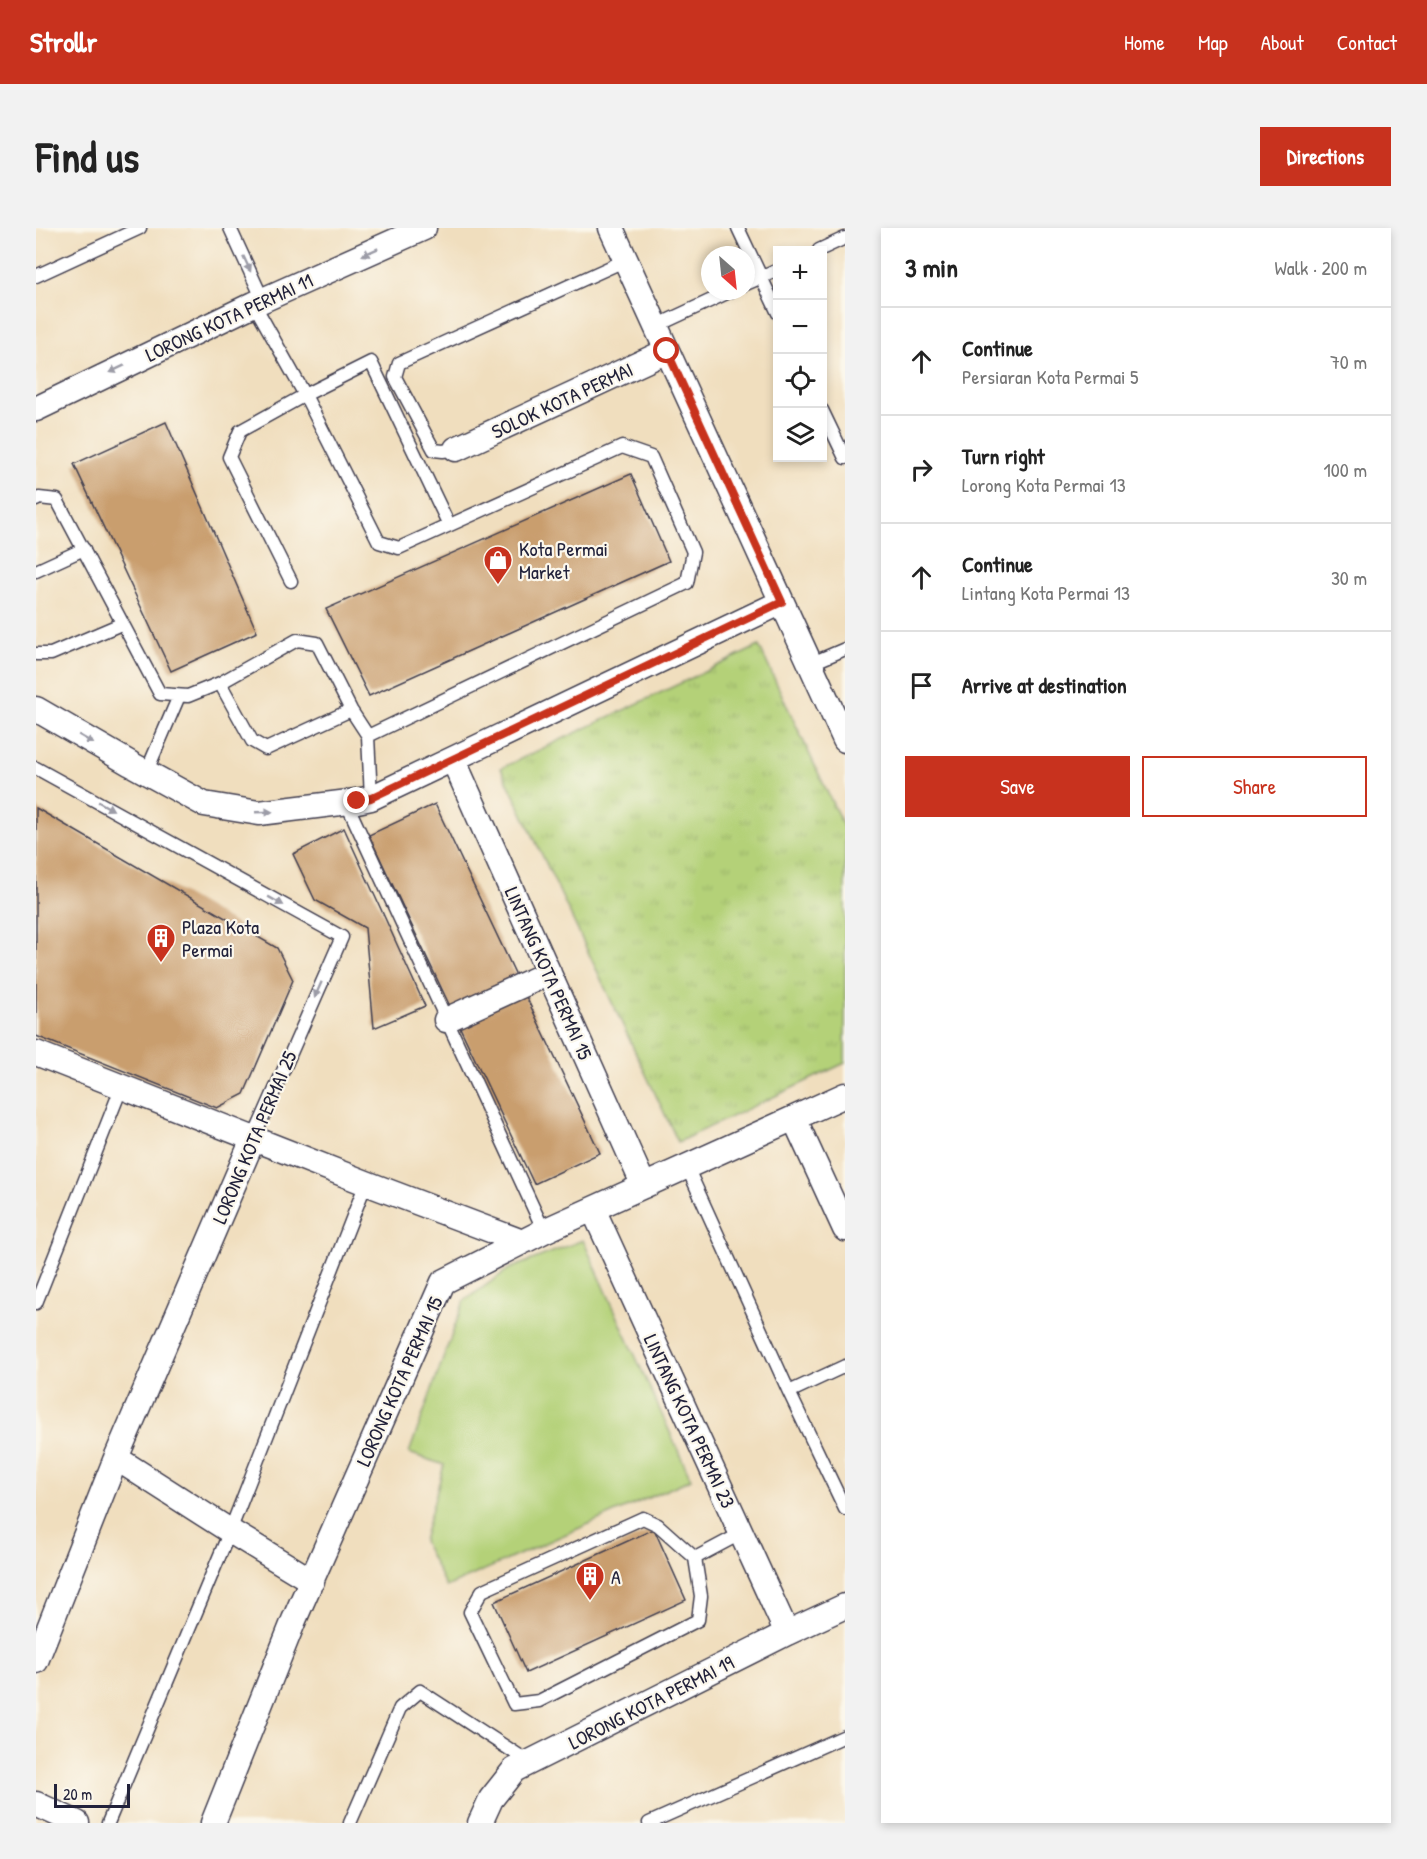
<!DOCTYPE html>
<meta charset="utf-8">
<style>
:root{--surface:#fff;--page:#f2f2f2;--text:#222;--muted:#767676;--line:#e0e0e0;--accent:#c8321e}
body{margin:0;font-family:"Patrick Hand",sans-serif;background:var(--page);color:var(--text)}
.controls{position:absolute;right:18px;top:18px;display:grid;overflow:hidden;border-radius:0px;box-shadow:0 3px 9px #0003}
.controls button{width:54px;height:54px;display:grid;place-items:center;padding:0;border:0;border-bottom:2px solid var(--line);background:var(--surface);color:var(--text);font:30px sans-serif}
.compass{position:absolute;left:665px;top:18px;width:54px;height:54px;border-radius:50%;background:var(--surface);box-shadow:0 3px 9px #0003;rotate:153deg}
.scale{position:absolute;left:18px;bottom:15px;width:76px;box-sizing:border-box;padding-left:6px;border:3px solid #22223b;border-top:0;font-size:16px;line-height:21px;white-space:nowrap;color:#22223b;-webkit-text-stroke:4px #fbf7ec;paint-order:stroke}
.stop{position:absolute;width:18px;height:18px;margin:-14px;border:4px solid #c8321e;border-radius:50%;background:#fff}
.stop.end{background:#c8321e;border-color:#fff;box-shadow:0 2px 6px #0008}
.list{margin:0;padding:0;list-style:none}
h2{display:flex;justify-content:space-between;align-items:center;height:78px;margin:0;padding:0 24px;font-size:26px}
h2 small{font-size:20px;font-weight:400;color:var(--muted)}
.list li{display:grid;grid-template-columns:39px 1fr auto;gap:18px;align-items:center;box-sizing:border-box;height:108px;padding:0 24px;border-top:2px solid var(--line)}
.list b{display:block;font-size:22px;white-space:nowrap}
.list p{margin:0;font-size:20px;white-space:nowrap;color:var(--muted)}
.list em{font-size:20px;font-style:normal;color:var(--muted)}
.actions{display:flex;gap:12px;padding:18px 24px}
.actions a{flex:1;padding:14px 0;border:2px solid var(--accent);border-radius:0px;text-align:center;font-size:21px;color:var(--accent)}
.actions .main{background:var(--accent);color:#fff}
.icon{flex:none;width:33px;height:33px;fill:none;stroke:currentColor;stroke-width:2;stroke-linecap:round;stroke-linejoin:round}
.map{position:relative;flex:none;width:809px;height:1595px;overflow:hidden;border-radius:0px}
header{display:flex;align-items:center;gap:36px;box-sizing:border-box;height:84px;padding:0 30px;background:var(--accent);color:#fff}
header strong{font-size:28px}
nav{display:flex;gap:33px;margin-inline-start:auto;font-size:21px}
.intro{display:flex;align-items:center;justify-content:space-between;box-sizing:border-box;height:144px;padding:0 36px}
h1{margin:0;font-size:42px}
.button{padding:15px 27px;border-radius:0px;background:var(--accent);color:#fff;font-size:21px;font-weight:700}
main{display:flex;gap:36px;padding:0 36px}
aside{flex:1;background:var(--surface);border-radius:0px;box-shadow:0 3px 9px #0003}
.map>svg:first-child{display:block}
</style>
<header>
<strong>Strollr</strong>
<nav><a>Home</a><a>Map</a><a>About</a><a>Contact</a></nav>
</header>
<div class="intro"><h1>Find us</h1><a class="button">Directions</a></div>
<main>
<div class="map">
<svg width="809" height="1595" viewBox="0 0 809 1595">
<defs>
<pattern id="park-tufts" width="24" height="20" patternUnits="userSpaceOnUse" patternTransform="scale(1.5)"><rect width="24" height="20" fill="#b4d178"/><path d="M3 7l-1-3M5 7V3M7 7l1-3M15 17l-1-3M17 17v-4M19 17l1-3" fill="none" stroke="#9ab369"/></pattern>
</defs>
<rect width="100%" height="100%" fill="#fbf7ec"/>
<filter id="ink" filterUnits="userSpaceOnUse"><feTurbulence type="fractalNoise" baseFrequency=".0167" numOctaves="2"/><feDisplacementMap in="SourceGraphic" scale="12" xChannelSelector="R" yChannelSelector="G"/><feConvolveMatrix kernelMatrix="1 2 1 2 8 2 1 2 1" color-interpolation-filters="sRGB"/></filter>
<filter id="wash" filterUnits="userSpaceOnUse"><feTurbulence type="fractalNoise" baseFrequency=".008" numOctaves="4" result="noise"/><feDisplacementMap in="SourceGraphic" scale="24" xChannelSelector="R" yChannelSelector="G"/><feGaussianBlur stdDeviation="1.35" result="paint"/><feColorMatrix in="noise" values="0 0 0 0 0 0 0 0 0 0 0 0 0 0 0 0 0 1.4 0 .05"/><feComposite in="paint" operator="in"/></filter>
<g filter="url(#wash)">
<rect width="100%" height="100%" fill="#f0debe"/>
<path fill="#b4d178" stroke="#6b7a5a" stroke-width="1.5" d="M547,1012L655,1251L410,1359L387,1313L408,1237L373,1225L428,1073L473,1041Z"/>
<path fill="url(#park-tufts)" stroke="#6b7a5a" stroke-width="1.5" d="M723,418L809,602V835L642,914L465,540Z"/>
<g id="blocks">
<path fill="#c99e6e" d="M130,194L221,404L135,443L38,236Z
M595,246L633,333L333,468L290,381Z
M399,576L564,925L498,956L333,607Z
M0,580L241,720L257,752L208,866L181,880L0,808Z
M308,600L389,778L338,800L329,700L279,672L257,626Z
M618,1301L650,1372L490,1445L458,1374Z"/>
</g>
</g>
<g filter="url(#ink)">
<use href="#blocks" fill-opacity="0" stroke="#413e4f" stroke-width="1.5"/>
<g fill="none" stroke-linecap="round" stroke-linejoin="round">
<g stroke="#413e4f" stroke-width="15">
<path id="lane" d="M194,0L227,72
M702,0L742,85
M783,22L809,10
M0,48L104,0
M710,56L742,42
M218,76L269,167L343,314L363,320L586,219L615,229L657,324L651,355L332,508L335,570
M620,98L695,63
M786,182L809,230
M420,221L407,223L398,222L359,149L363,135L590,32
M0,272L3,270L21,272L124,466L152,468L184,455L261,412L281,415L315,482L332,508
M0,343L48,321
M255,353L193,229L204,203L269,167L335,134L413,297
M0,426H15L85,396
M774,436L809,421
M184,455L216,513L230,521L315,482
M0,540L306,709L218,909
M110,545L143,468
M310,574L508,1003
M651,939L753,1164L809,1281
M0,1075L86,858
M753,1164L809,1138
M607,1290L622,1297L659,1330L665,1368L662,1392L503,1473L478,1476L434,1384L446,1363Z
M659,1330L706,1305
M72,1595L194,1303L330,955
M314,1595L364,1480L384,1463L493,1534
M613,1595L809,1508"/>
</g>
<g stroke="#413e4f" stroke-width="27">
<path id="street" d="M575,0L809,512
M0,181L218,76L388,0
M420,221L631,123
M0,481L95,536L168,576L223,585L321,573L335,570L746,374
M417,531L608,958
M410,792L513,745
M0,825L330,955L486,1014
M758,890L809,1001
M557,981L751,1405
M80,1230L194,1303L276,1353
M0,1433L80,1230L218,909
M0,1576L41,1595
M177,1595L258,1392L407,1054L508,1003L809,867
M444,1595L455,1571L478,1542L751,1405L809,1378"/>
</g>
<use href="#lane" stroke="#fff" stroke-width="12"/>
<use href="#street" stroke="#fff" stroke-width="24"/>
</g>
<defs><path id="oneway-solid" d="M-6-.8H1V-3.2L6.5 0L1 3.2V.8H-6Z" transform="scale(1.5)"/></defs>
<g fill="#9c9ca7">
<use href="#oneway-solid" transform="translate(334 24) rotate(156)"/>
<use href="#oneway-solid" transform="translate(211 36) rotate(65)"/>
<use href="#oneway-solid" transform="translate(81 141) rotate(155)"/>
<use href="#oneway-solid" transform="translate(50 511) rotate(30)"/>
<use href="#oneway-solid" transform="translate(70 578) rotate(29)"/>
<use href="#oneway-solid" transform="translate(228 584) rotate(-2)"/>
<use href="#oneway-solid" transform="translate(240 673) rotate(29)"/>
<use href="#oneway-solid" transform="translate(282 762) rotate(114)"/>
</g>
</g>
<g fill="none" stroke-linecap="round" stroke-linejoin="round" filter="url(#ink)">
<path stroke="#c8321e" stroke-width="8" d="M321,573L335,570L746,374L631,123"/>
</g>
<defs>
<g id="shop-pin" transform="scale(1.5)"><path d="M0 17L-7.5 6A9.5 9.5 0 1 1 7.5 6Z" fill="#c8321e" stroke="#fbf7ec"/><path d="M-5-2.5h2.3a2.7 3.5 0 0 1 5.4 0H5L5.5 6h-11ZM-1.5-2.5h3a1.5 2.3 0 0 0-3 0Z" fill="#fff"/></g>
<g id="building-pin" transform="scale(1.5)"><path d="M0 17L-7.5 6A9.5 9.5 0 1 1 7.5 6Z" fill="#c8321e" stroke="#fbf7ec"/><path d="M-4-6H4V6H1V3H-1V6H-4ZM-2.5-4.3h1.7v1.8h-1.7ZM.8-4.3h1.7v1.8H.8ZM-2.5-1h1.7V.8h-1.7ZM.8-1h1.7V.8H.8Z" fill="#fff"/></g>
</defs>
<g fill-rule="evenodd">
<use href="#shop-pin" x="462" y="332"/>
<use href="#building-pin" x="125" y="710"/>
<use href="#building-pin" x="554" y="1348"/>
</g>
<g text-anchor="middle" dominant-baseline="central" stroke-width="4.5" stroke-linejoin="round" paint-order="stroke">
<g font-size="20" fill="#22223b" stroke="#fbf7ec">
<text transform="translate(193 89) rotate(-25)">LORONG KOTA PERMAI 11</text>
<text transform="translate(526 172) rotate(-25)">SOLOK KOTA PERMAI</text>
<text transform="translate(513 745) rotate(66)">LINTANG KOTA PERMAI 15</text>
<text transform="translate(218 909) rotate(-67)">LORONG KOTA PERMAI 25</text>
<text transform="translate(363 1153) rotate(-66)">LORONG KOTA PERMAI 15</text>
<text transform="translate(654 1193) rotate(65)">LINTANG KOTA PERMAI 23</text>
<text transform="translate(615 1474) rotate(-27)">LORONG KOTA PERMAI 19</text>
</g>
<g font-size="20" fill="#22223b" stroke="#fbf7ec" text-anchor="start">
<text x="483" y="320">Kota Permai<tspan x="483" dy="23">Market</tspan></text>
<text x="146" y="698">Plaza Kota<tspan x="146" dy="23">Permai</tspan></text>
<text x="575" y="1348">A</text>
</g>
</g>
</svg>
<div class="controls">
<button>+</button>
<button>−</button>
<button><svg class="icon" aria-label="locate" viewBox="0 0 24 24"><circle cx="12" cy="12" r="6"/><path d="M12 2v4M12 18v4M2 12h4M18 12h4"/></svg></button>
<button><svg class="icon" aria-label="layers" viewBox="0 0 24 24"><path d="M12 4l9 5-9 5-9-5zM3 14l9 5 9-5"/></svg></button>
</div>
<svg class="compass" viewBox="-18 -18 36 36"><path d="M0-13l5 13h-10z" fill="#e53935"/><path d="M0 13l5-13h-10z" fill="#767676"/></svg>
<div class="scale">20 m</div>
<div class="stop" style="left:631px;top:123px"></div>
<div class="stop end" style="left:321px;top:573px"></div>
</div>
<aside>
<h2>3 min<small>Walk · 200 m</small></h2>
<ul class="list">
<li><svg class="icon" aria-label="ahead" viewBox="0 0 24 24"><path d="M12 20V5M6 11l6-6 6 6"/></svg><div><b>Continue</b><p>Persiaran Kota Permai 5</p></div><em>70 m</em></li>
<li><svg class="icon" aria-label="right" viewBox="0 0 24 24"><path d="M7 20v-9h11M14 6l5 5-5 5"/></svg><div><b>Turn right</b><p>Lorong Kota Permai 13</p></div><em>100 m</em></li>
<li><svg class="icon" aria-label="ahead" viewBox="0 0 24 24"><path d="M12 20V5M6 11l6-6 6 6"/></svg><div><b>Continue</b><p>Lintang Kota Permai 13</p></div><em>30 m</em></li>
<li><svg class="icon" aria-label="arrive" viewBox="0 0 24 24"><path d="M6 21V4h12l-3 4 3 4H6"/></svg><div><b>Arrive at destination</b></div></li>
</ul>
<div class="actions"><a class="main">Save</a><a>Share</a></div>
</aside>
</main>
